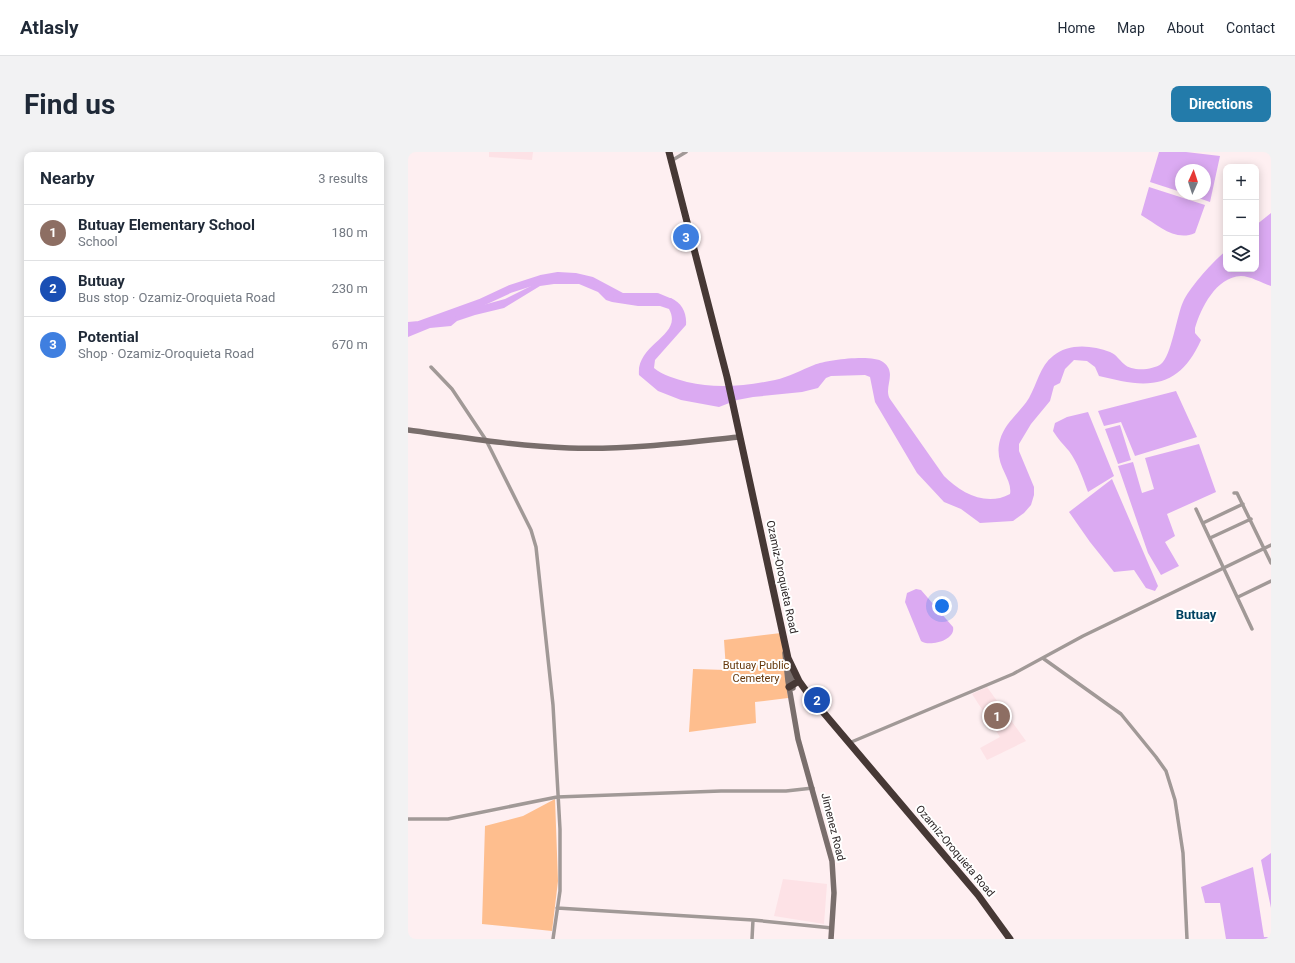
<!DOCTYPE html>
<meta charset="utf-8">
<style>
:root{--surface:#fff;--page:#f2f2f3;--text:#1f2937;--muted:#747a83;--line:#e0e1e3;--accent:#237baa}
body{margin:0;font-family:Roboto,sans-serif;background:var(--page);color:var(--text)}
.controls{position:absolute;right:12px;top:12px;display:grid;overflow:hidden;border-radius:8px;box-shadow:0 2px 10px #0003}
.controls button{width:36px;height:36px;display:grid;place-items:center;padding:0;border:0;border-bottom:1px solid var(--line);background:var(--surface);color:var(--text);font:20px sans-serif}
.compass{position:absolute;left:767px;top:12px;width:36px;height:36px;border-radius:50%;background:var(--surface);box-shadow:0 2px 10px #0003;rotate:3deg}
.you{position:absolute;left:534px;top:454px;width:14px;height:14px;margin:-10px;border:3px solid #fff;border-radius:50%;background:#1a73e8;box-shadow:0 0 0 6px #1a73e833}
.badge{display:grid;place-items:center;width:26px;height:26px;border-radius:50%;background:var(--accent);color:#fff;font-size:13px;font-weight:700}
.pin{position:absolute;translate:-50% -50%;border:2px solid #fff;box-shadow:0 1px 4px #0006}
.list{margin:0;padding:0;list-style:none}
h2{display:flex;justify-content:space-between;align-items:center;height:52px;margin:0;padding:0 16px;font-size:17px}
h2 small{font-size:13px;font-weight:400;color:var(--muted)}
.list li{display:grid;grid-template-columns:26px 1fr auto;gap:12px;align-items:center;box-sizing:border-box;height:56px;padding:0 16px;border-top:1px solid var(--line)}
.list b{display:block;font-size:15px;white-space:nowrap}
.list p{margin:0;font-size:13px;white-space:nowrap;color:var(--muted)}
.list em{font-size:13px;font-style:normal;color:var(--muted)}
.icon{flex:none;width:22px;height:22px;fill:none;stroke:currentColor;stroke-width:2;stroke-linecap:round;stroke-linejoin:round}
.map{position:relative;flex:none;width:863px;height:787px;overflow:hidden;border-radius:8px}
header{display:flex;align-items:center;gap:24px;box-sizing:border-box;height:56px;padding:0 20px;background:var(--surface);border-bottom:1px solid var(--line)}
header strong{font-size:19px}
nav{display:flex;gap:22px;margin-inline-start:auto;font-size:14px}
.intro{display:flex;align-items:center;justify-content:space-between;box-sizing:border-box;height:96px;padding:0 24px}
h1{margin:0;font-size:28px}
.button{padding:10px 18px;border-radius:8px;background:var(--accent);color:#fff;font-size:14px;font-weight:700}
main{display:flex;gap:24px;padding:0 24px}
aside{flex:1;background:var(--surface);border-radius:8px;box-shadow:0 2px 10px #0003}
.map>svg:first-child{display:block}
</style>
<header>
<strong>Atlasly</strong>
<nav><a>Home</a><a>Map</a><a>About</a><a>Contact</a></nav>
</header>
<div class="intro"><h1>Find us</h1><a class="button">Directions</a></div>
<main>
<aside>
<h2>Nearby<small>3 results</small></h2>
<ul class="list">
<li><span class="badge" style="background:#8d6e63">1</span><div><b>Butuay Elementary School</b><p>School</p></div><em>180 m</em></li>
<li><span class="badge" style="background:#1a4fb4">2</span><div><b>Butuay</b><p>Bus stop · Ozamiz-Oroquieta Road</p></div><em>230 m</em></li>
<li><span class="badge" style="background:#3f7fe0">3</span><div><b>Potential</b><p>Shop · Ozamiz-Oroquieta Road</p></div><em>670 m</em></li>
</ul>
</aside>
<div class="map">
<svg width="863" height="787" viewBox="0 0 863 787">
<rect width="100%" height="100%" fill="#feeff1"/>
<path fill="#fde2e6" d="M81,0H125L124,8L81,5Z
M579,535L618,589L579,608L572,596L592,585L564,542Z
M375,727L419,732L416,772L366,764Z"/>
<path fill="#febe8e" d="M373,481L380,546L347,550L348,571L281,580L285,517L318,518L316,488Z
M147,647L150,729L144,779L74,772L77,674L115,664Z"/>
<path fill="#dbaaf2" d="M751,0H778L812,4L802,50L779,42H797V18H773V40L742,30Z
M741,35L797,53L787,81C767,90 750,73 733,63Z
M863,61V134C854,131 842,124 833,124C808,125 793,156 787,176V181L793,188C776,226 753,237 713,229C706,227 698,226 691,224L687,215L679,209L666,208L657,217L652,231L646,234L642,249L623,272L611,292V299L626,335V343L623,353L616,361L605,369L572,371L553,357L536,350L509,321L467,250L462,225L457,223L423,224L418,226L410,236L394,240L345,245L329,248L311,255L273,248L250,239L231,223C228,191 276,184 261,157L252,154H230L204,150L198,148L190,140L171,132H146L132,134L96,156L67,163L49,169L43,174L22,176L0,185V176L24,170L57,158L97,147L133,129L147,126H163L182,131L212,147L263,146C274,151 279,161 278,173L247,208L246,216C254,223 268,227 279,230C308,237 337,234 367,228C381,225 393,218 406,213C419,208 464,202 475,210C490,221 475,235 482,247L536,324C553,341 578,355 602,342C605,326 585,313 592,288C597,270 612,261 621,246C629,232 632,214 645,204C660,191 684,193 702,200C709,203 711,208 716,212C724,220 745,218 753,212C763,205 769,163 775,150C781,136 806,108 818,99V117H848V73Z
M768,239L789,285L727,304L713,270L696,274L690,259Z
M680,260L706,324L680,340C675,327 670,311 661,299C655,292 650,287 645,279L647,271L659,265Z
M712,273L723,308L710,312L697,277Z
M791,292L808,340L759,362L767,384L757,390L771,414L753,423L740,401L710,314L725,310L734,341L746,337L737,306Z
M704,327L750,434L747,439L738,436L726,418L706,420L682,390L661,360Z
M508,437L513,438L545,475C548,489 520,495 513,489L497,450L499,441Z
M863,701V756L853,708Z
M845,715L856,785H863V787H818L812,751H797L793,735Z"/>
<g fill="none" stroke-linecap="round" stroke-linejoin="round">
<path stroke="#dbaaf2" stroke-width="8" d="M0,174L11,173L72,151L102,137L133,127L150,124L167,125L184,129L214,145H249L261,150"/>
<path stroke="#a19997" stroke-width="3.5" d="M263,9L278,0
M23,215L44,237L78,288L123,378L128,395L145,553L152,677V739L145,787
M826,341H829L863,411
M788,357L844,477
M795,371L835,352
M802,386L843,367
M830,445L863,429
M636,507L713,562L748,605L758,619L767,648L775,701L779,787
M441,591L605,522L675,484L863,393
M0,667H40L149,645L313,639H378L405,636
M149,756L345,768L424,776
M344,787L345,768"/>
<path stroke="#796e6c" stroke-width="5.5" d="M0,278C52,285 108,294 161,296C217,298 275,291 331,285
M377,501L380,529L390,587L424,709L426,741L423,787
M382,516L385,536"/>
<path stroke="#463835" stroke-width="7" d="M261,0L319,225L380,506L391,529L404,547L570,743L602,787
M381,535L391,529"/>
</g>
<g text-anchor="middle" dominant-baseline="central" stroke-width="4" stroke-linejoin="round" paint-order="stroke">
<g font-size="11" fill="#2d2627" stroke="#fff">
<text transform="translate(374 425) rotate(78)">Ozamiz-Oroquieta Road</text>
<text transform="translate(425 675) rotate(76)">Jimenez Road</text>
<text transform="translate(547 699) rotate(50)">Ozamiz-Oroquieta Road</text>
</g>
<g font-size="11" fill="#66380b" stroke="#fff">
<text x="348" y="513">Butuay Public<tspan x="348" dy="13">Cemetery</tspan></text>
</g>
<g font-size="13" font-weight="bold" fill="#004261" stroke="#fff">
<text x="788" y="462">Butuay</text>
</g>
</g>
</svg>
<div class="controls">
<button>+</button>
<button>−</button>
<button><svg class="icon" aria-label="layers" viewBox="0 0 24 24"><path d="M12 4l9 5-9 5-9-5zM3 14l9 5 9-5"/></svg></button>
</div>
<svg class="compass" viewBox="-18 -18 36 36"><path d="M0-13l5 13h-10z" fill="#e53935"/><path d="M0 13l5-13h-10z" fill="#747a83"/></svg>
<div class="you"></div>
<div class="pin badge" style="left:589px;top:564px;background:#8d6e63">1</div>
<div class="pin badge" style="left:409px;top:548px;background:#1a4fb4">2</div>
<div class="pin badge" style="left:278px;top:85px;background:#3f7fe0">3</div>
</div>
</main>
